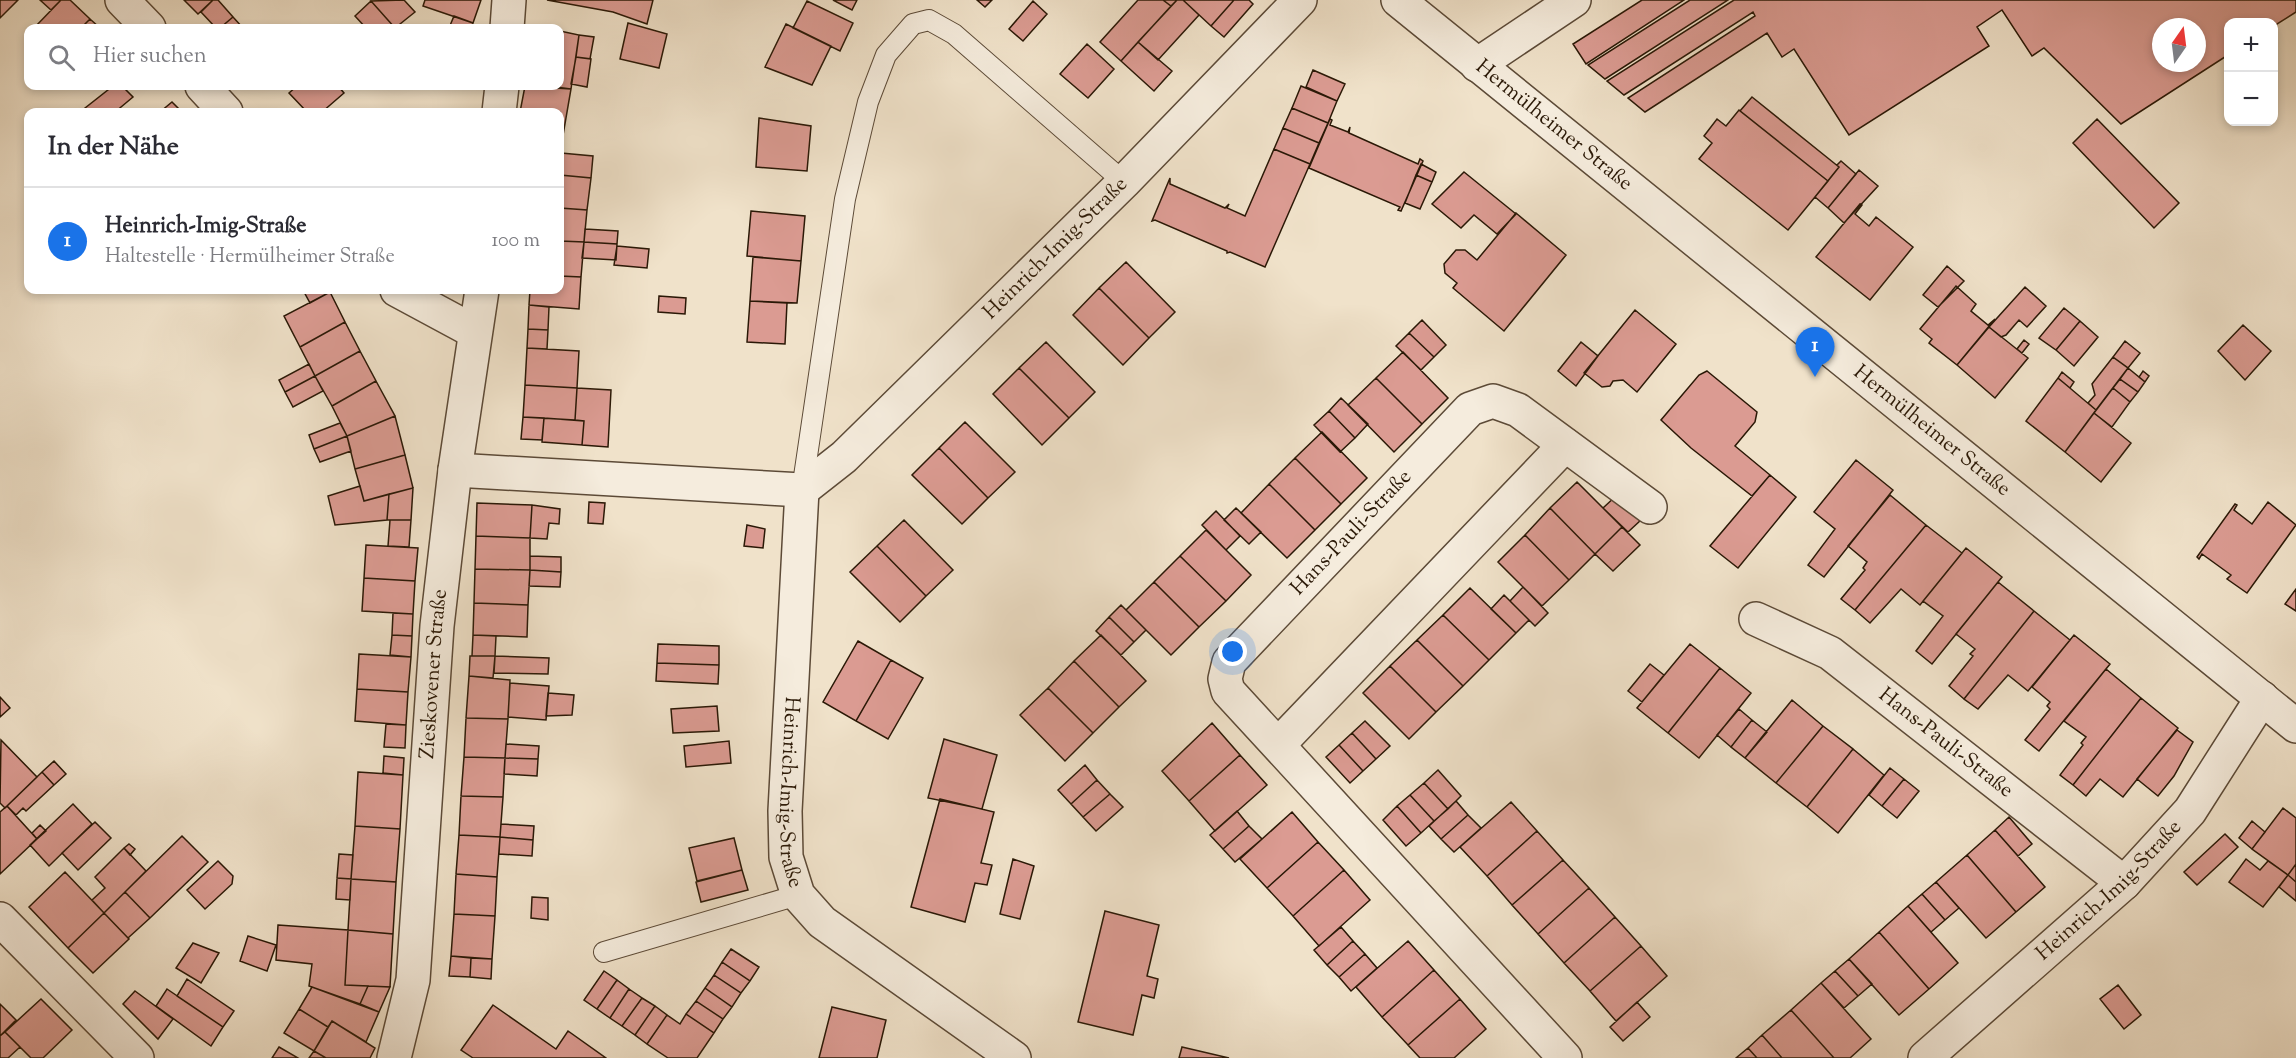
<!DOCTYPE html>
<html lang="de">
<meta charset="utf-8">
<style>
:root{--surface:#fff;--page:#f7f7f7;--text:#2b2b33;--muted:#7c7c81;--line:#e1e1e2;--accent:#1a73e8}
body{margin:0;font-family:"Sorts Mill Goudy",serif;background:var(--page);color:var(--text)}
.controls{position:absolute;right:18px;top:18px;display:grid;overflow:hidden;border-radius:12px;box-shadow:0 3px 9px #0003}
.controls button{width:54px;height:54px;display:grid;place-items:center;padding:0;border:0;border-bottom:2px solid var(--line);background:var(--surface);color:var(--text);font:30px sans-serif}
.compass{position:absolute;left:2152px;top:18px;width:54px;height:54px;border-radius:50%;background:var(--surface);box-shadow:0 3px 9px #0003;rotate:14deg}
.you{position:absolute;left:1233px;top:652px;width:21px;height:21px;margin:-15px;border:4px solid #fff;border-radius:50%;background:#1a73e8;box-shadow:0 0 0 9px #1a73e833}
.badge{display:grid;place-items:center;width:39px;height:39px;border-radius:50%;background:var(--accent);color:#fff;font-size:20px;font-weight:700}
.pin{position:absolute;translate:-50% -50px;filter:drop-shadow(0 2px 3px #0008)}
.pin::after{content:'';position:absolute;top:32px;width:21px;height:18px;background:inherit;clip-path:polygon(0 0,100% 0,50% 100%)}
.list{margin:0;padding:0;list-style:none}
h2{display:flex;justify-content:space-between;align-items:center;height:78px;margin:0;padding:0 24px;font-size:26px}
h2 small{font-size:20px;font-weight:400;color:var(--muted)}
.list li{display:grid;grid-template-columns:39px 1fr auto;gap:18px;align-items:center;box-sizing:border-box;height:108px;padding:0 24px;border-top:2px solid var(--line)}
.list b{display:block;font-size:22px;white-space:nowrap}
.list p{margin:0;font-size:20px;white-space:nowrap;color:var(--muted)}
.list em{font-size:20px;font-style:normal;color:var(--muted)}
.icon{flex:none;width:33px;height:33px;fill:none;stroke:currentColor;stroke-width:2;stroke-linecap:round;stroke-linejoin:round}
.map{position:relative;flex:none;width:2296px;height:1058px;overflow:hidden}
.search{position:absolute;background:var(--surface);box-shadow:0 3px 9px #0003;left:24px;top:24px;width:540px;height:66px;display:flex;align-items:center;gap:15px;box-sizing:border-box;padding:0 21px;border-radius:12px;color:var(--muted);font-size:22px}
.panel{position:absolute;background:var(--surface);box-shadow:0 3px 9px #0003;left:24px;top:108px;width:540px;height:186px;border-radius:12px}
.map>svg:first-child{display:block}
</style>
<div class="map">
<svg width="2296" height="1058" viewBox="0 0 2296 1058">
<rect width="100%" height="100%" fill="#f0e2ca"/>
<filter id="stains"><feTurbulence type="fractalNoise" baseFrequency=".00333" numOctaves="4"/><feColorMatrix values="0 0 0 0 .2 0 0 0 0 .09 0 0 0 0 .02 0 0 0 .5 -.17"/></filter>
<radialGradient id="worn" r=".72"><stop offset=".6" stop-color="#630" stop-opacity="0"/><stop offset="1" stop-color="#630" stop-opacity=".3"/></radialGradient>
<path fill="#db9b92" stroke="#2a1806" stroke-width="1.5" fill-rule="evenodd" d="M0,0H18L0,18Z
M40,0H61L51,10Z
M61,0H70L90,19L81,28H34Z
M184,0H213L198,14Z
M213,0H218L233,17L220,28H216L201,12Z
M404,0L415,12L395,28L371,1Z
M425,0H481L473,23L423,6Z
M547,0H653L647,24L613,12Z
M833,0H857L852,10Z
M977,0H992L985,7Z
M1138,0H1163L1171,6L1121,61L1100,42Z
M1163,0H1177L1171,6Z
M1177,0H1183L1199,15L1158,60L1138,42Z
M1183,0H1234L1211,26Z
M1234,0H1249L1253,4L1224,37L1211,26Z
M1642,0H1684L1586,64L1573,44Z
M1690,0H1728L1605,79L1588,65Z
M1734,0H2296V12L2274,26V22H2228V55L2121,124L2044,48L2032,56L2002,10L1977,27L1989,46L1849,135L1794,49L1782,57L1767,33L1645,112L1628,98L1755,16L1753,12L1624,95L1607,81ZM2161,27H2197V63H2161Z
M371,1L395,28H366L355,16Z
M807,1L853,23L840,51L793,28Z
M1033,1L1047,14L1023,41L1009,29Z
M454,16L473,23L471,28H449Z
M233,17L243,28H220Z
M90,19L100,28H81Z
M628,23L667,34L659,68L620,59Z
M786,24L831,46L812,85L765,67Z
M560,31L579,35L571,89L548,86H560Z
M579,35L594,37L590,59L576,57Z
M1138,42L1172,71L1154,91L1121,61Z
M1087,44L1114,69L1088,98L1060,74Z
M576,57L591,59L587,87L571,84Z
M1313,70L1345,84L1337,101L1306,87Z
M113,86H122L133,97L115,112H80Z
M297,86H338L344,93L322,112H307L289,93Z
M525,86L571,89L562,141H560V112H520Z
M1301,86L1337,101L1328,123L1292,108Z
M1752,97L1839,167L1828,181L1740,111Z
M172,102L182,112H160Z
M1292,108L1328,123L1319,143L1283,128Z
M1739,110L1828,181L1788,230L1699,159L1712,143L1704,136L1717,119L1726,126Z
M759,118L811,126L807,171L756,167Z
M1330,119L1332,120L1330,125L1348,132L1350,127L1349,133L1418,164L1420,159L1423,161L1401,211L1398,210L1400,207L1309,168Z
M2097,119L2179,203L2154,228L2073,143Z
M1283,128L1319,143L1310,164L1274,149Z
M1274,149L1310,164L1265,267L1230,252L1227,253V251L1155,220L1152,221L1170,178V184L1225,208L1229,204L1227,208L1245,216Z
M561,153L593,156L591,178L560,175Z
M1841,161L1856,174L1828,208L1815,197L1839,167L1837,165Z
M1421,164L1436,172L1432,182L1416,175Z
M1859,170L1878,186L1844,223L1828,208Z
M1464,172L1516,214L1497,234L1474,215L1461,228L1432,204Z
M560,175L591,178L587,210L560,208Z
M1416,175L1432,182L1420,209L1405,203Z
M1860,204L1862,205L1855,214L1869,226L1876,217L1913,247L1870,300L1816,257Z
M560,208L587,210L584,242L560,241Z
M751,211L805,216L801,261L747,256Z
M1516,213L1566,255L1504,331L1453,288L1457,283L1445,273L1444,264L1456,250H1465L1477,260Z
M585,229L618,231L617,244L584,242Z
M560,241L584,242L581,277L560,276Z
M584,242L617,244L616,260L582,258Z
M617,246L649,249L647,268L614,265Z
M753,257L801,261L797,303L750,301Z
M1126,262L1175,312L1149,338L1099,288Z
M1947,266L1964,281L1938,307L1923,295Z
M560,276L581,277L579,309L529,305L530,290H560Z
M1956,286L1976,304L1971,311L1988,325L1995,319L1957,365L1929,343L1932,339L1920,329Z
M2025,287L2046,306L2027,327L2019,320L2006,335L2001,337L1989,327Z
M1099,288L1149,338L1123,365L1073,315Z
M303,290H328L330,292L310,303Z
M330,292L345,322L300,347L284,316Z
M659,296L686,298L685,314L658,312Z
M750,301L787,303L785,344L747,342Z
M529,305L549,307L548,330L528,329Z
M2064,308L2080,321L2056,350L2039,338Z
M1635,310L1676,344L1637,392L1623,380L1613,381L1610,386L1602,387L1584,373Z
M1422,320L1446,345L1434,357L1409,333Z
M2080,321L2098,337L2074,366L2056,350Z
M345,322L360,351L315,376L300,347Z
M2243,325L2271,351L2245,380L2218,351Z
M1989,327L2028,358L1995,398L1957,365Z
M528,329L548,330L547,349L527,348Z
M1409,333L1434,357L1421,370L1396,346Z
M2024,340L2029,344L2022,353L2017,349Z
M2125,341L2140,353L2128,368L2113,357Z
M1046,342L1095,392L1069,418L1019,368Z
M1581,342L1598,356L1576,386L1558,371Z
M527,348L579,351L577,388L525,385Z
M360,351L376,381L332,406L315,376Z
M1403,352L1448,398L1422,424L1376,378Z
M2113,357L2128,368L2096,410L2088,403L2095,395L2092,384Z
M309,364L315,376L285,392L279,380Z
M1019,368L1069,418L1042,445L993,394Z
M2128,368L2145,382L2138,392L2120,379Z
M1707,371L1757,412L1755,422L1735,446L1770,475L1752,496L1691,448L1661,420L1699,375Z
M2143,371L2149,376L2145,382L2139,377Z
M2062,372L2074,382L2070,388L2058,378Z
M315,376L323,391L293,407L285,392Z
M1376,378L1422,424L1394,452L1348,405Z
M2058,378L2096,410L2065,452L2026,421Z
M2120,379L2138,392L2130,402L2113,388Z
M376,381L395,416L347,436L332,406Z
M525,385L577,388L575,420L523,417Z
M577,388L611,390L608,447L582,445L584,421L575,420Z
M2113,388L2130,402L2112,427L2094,413Z
M1341,398L1368,424L1355,438L1329,411Z
M1329,411L1355,438L1340,452L1314,425Z
M2094,413L2131,443L2101,482L2065,452Z
M395,416L405,455L355,469L347,436Z
M523,417L544,418L542,440L521,439Z
M544,418L584,421L582,445L542,442Z
M965,422L1015,472L988,498L939,448Z
M340,423L347,436L314,449L309,435Z
M1322,432L1367,478L1341,504L1295,458Z
M347,436L351,451L320,462L314,449Z
M939,448L988,498L962,524L912,475Z
M405,455L413,488L364,501L355,469Z
M1295,458L1341,504L1315,530L1269,484Z
M1856,460L1893,490L1824,577L1808,565L1835,529L1814,512Z
M1770,475L1796,497L1738,568L1710,546Z
M1577,482L1622,527L1595,554L1550,508Z
M1269,484L1315,530L1287,558L1241,513Z
M360,486L364,501L389,494L387,520L335,525L328,496Z
M413,488L411,520H387L389,494Z
M1617,495L1641,520L1628,532L1603,508Z
M1890,495L1926,525L1855,610L1841,599L1865,570L1863,568L1867,562L1848,546Z
M589,502L605,503L603,524L588,523Z
M2268,502L2296,525L2247,593L2227,579L2231,575L2202,554L2199,559L2197,557L2235,504L2237,505L2234,510L2252,524Z
M477,503L532,505L530,538L476,536Z
M532,505L560,509L559,524L549,523L547,539L530,538Z
M1236,508L1261,532L1249,544L1224,520Z
M1550,508L1595,554L1569,580L1525,535Z
M1216,511L1240,536L1226,550L1202,525Z
M390,520H411L409,547L388,546Z
M904,520L953,570L926,596L877,546Z
M747,525L765,529L763,548L744,546Z
M1926,525L1962,553L1920,605L1901,589L1870,623L1855,610Z
M1622,527L1640,545L1613,571L1595,554Z
M1206,530L1251,575L1226,601L1180,556Z
M1525,535L1569,580L1542,606L1498,562Z
M476,536L530,538V570L475,569Z
M366,545L418,548L415,581L364,578Z
M877,546L926,596L900,622L850,572Z
M1966,548L2002,577L1932,664L1916,651L1943,616L1923,601Z
M530,556L561,557V572L530,570Z
M1180,556L1226,601L1199,627L1154,582Z
M475,569L530,570L528,605L474,603Z
M530,570L561,572L560,587L529,586Z
M364,578L415,581L413,614L362,611Z
M1154,582L1199,627L1171,655L1126,610Z
M1998,582L2034,611L1964,699L1949,686L1973,656L1970,654L1975,649L1956,634Z
M1523,587L1548,613L1535,626L1510,601Z
M1470,588L1516,633L1489,660L1443,615Z
M2296,589V611L2285,604Z
M1504,595L1529,620L1516,633L1491,609Z
M474,603L528,605L527,637L473,635Z
M1121,605L1146,630L1134,642L1109,617Z
M2034,611L2070,640L2028,691L2008,675L1978,709L1964,699Z
M393,613L413,614L412,636L392,635Z
M1443,615L1489,660L1463,686L1417,640Z
M1109,617L1134,642L1121,655L1096,631Z
M392,635L412,636L411,657L390,655Z
M473,635L496,636L495,656H472Z
M1101,635L1146,681L1119,707L1074,661Z
M2074,635L2110,664L2039,751L2025,740L2050,709L2047,706L2050,702L2032,687Z
M1417,640L1463,686L1436,712L1390,666Z
M858,641L891,660L856,721L823,702Z
M658,644L719,646V665L657,663Z
M1690,644L1720,668L1668,733L1637,708Z
M359,654L411,657L408,692L357,689Z
M470,656H495L493,678L469,676Z
M495,656L549,658L548,674L494,673Z
M891,660L923,678L888,739L856,721Z
M1074,661L1119,707L1093,733L1048,688Z
M657,663L719,665L718,684L656,681Z
M1650,664L1664,675L1642,702L1628,691Z
M1390,666L1436,712L1409,739L1363,693Z
M1720,668L1751,693L1699,758L1668,733Z
M2106,669L2141,698L2073,785L2060,775L2083,745L2081,743L2086,737L2064,721Z
M469,676L510,680L508,719L466,718Z
M510,683L549,686L546,720L508,717Z
M1048,688L1093,733L1065,761L1020,715Z
M357,689L408,692L406,725L355,721Z
M548,693L574,695L572,715L546,716Z
M0,697L10,708L0,717Z
M2141,698L2178,728L2123,797L2100,779L2086,796L2073,785Z
M1792,700L1823,726L1776,783L1745,758Z
M717,706L719,731L673,733L671,709Z
M1739,709L1752,720L1731,747L1717,735Z
M466,718L508,719L505,758L464,757Z
M1752,720L1767,732L1745,758L1731,747Z
M1365,721L1390,746L1376,759L1352,733Z
M1212,723L1240,755L1189,801L1162,771Z
M386,724L406,725L405,748L384,747Z
M1823,726L1853,749L1807,807L1776,783Z
M2177,730L2193,742L2174,776L2158,796L2137,779Z
M1352,733L1376,759L1363,771L1339,745Z
M944,739L997,755L982,809L928,798Z
M1,740L37,777L5,808L0,803Z
M729,741L731,763L686,767L684,746Z
M506,744L539,746L538,759L505,758Z
M1339,745L1363,771L1350,783L1326,757Z
M1853,749L1884,775L1838,833L1807,807Z
M1240,755L1267,785L1215,831L1189,801Z
M384,756L404,758L403,775L383,773Z
M464,757L505,758L503,797L461,796Z
M505,758L538,759L537,776L504,774Z
M54,761L66,774L54,785L42,772Z
M1085,765L1097,780L1071,804L1058,790Z
M1890,768L1904,779L1882,806L1869,795Z
M1438,770L1461,796L1448,809L1424,783Z
M42,772L54,785L26,811L23,808L16,815L7,806Z
M358,772L403,775L400,829L355,826Z
M1904,779L1919,791L1897,818L1882,806Z
M1097,780L1110,794L1083,817L1071,804Z
M1424,783L1448,809L1434,821L1410,795Z
M1110,794L1123,807L1096,831L1083,817Z
M1410,795L1434,821L1421,833L1397,806Z
M461,796L503,797L500,837L459,835Z
M940,799L994,812L981,863L992,865L987,885L975,883L965,922L911,907Z
M1456,801L1468,815L1441,839L1429,826Z
M1511,802L1537,831L1487,876L1460,847Z
M73,804L92,824L49,866L30,845Z
M7,806L37,839L0,874V812Z
M1397,806L1421,833L1406,846L1383,820Z
M2283,808L2296,818V864L2288,875L2252,849Z
M1237,811L1249,826L1223,849L1210,835Z
M1292,812L1318,842L1267,888L1240,859Z
M1468,815L1481,828L1454,852L1441,839Z
M2009,817L2032,844L2018,856L1995,830Z
M2252,821L2265,832L2252,849L2239,838Z
M95,822L111,838L78,870L62,853Z
M501,824L534,826L533,840L500,837Z
M40,825L46,831L37,839L32,833Z
M355,826L400,829L396,882L351,879Z
M1249,826L1262,839L1235,862L1223,849Z
M1995,830L2045,887L2016,912L1967,855Z
M1537,831L1563,860L1512,905L1487,876Z
M2225,834L2238,847L2197,885L2184,872Z
M459,835L500,837L497,877L456,874Z
M182,836L208,862L150,918L125,892Z
M500,837L533,840L532,856L499,854Z
M734,838L742,870L697,881L689,848Z
M1318,842L1344,870L1293,916L1267,888Z
M129,844L135,849L130,855L124,848Z
M124,848L146,871L104,913L92,900L105,888L95,877Z
M339,854L353,855L351,879L337,878Z
M1967,855L2016,912L1986,938L1936,882Z
M1013,859L1034,866L1020,919L1000,914Z
M2246,859L2260,870L2268,861L2288,875L2263,907L2229,882Z
M1563,860L1589,888L1538,934L1512,905Z
M218,861L233,876L232,884L205,909L187,890Z
M2296,864V882L2288,875Z
M742,870L748,890L701,902L696,882Z
M1344,870L1370,900L1319,946L1293,916Z
M65,872L104,913L68,948L29,907Z
M456,874L497,877L495,916L454,914Z
M2288,875L2296,882V901L2279,887Z
M337,878L351,879L350,900L336,899Z
M351,879L396,882L393,934L348,930Z
M1936,882L1959,908L1945,920L1922,894Z
M1589,888L1615,917L1564,963L1538,934Z
M125,892L150,918L128,938L104,913Z
M1922,894L1945,920L1931,932L1908,906Z
M532,897L548,898V920L531,918Z
M1908,906L1958,963L1929,989L1879,932Z
M1105,911L1159,925L1147,976L1158,979L1154,998L1142,995L1133,1035L1078,1022Z
M104,913L129,939L93,973L68,948Z
M454,914L495,916L492,959L451,956Z
M1615,917L1641,946L1590,991L1564,963Z
M278,925L348,930L345,985L368,986L360,1004L309,986L312,964L276,960Z
M1341,927L1353,941L1327,965L1314,950Z
M348,930L393,934L390,987L345,985Z
M1879,932L1929,989L1899,1015L1849,959Z
M248,936L276,945L267,971L240,961Z
M1353,941L1365,954L1339,977L1327,965Z
M1408,941L1434,970L1382,1017L1356,987Z
M193,943L219,953L201,983L176,968Z
M1641,946L1667,976L1616,1021L1590,991Z
M731,949L759,967L750,981L722,962Z
M1365,954L1377,968L1351,991L1339,977Z
M451,956L471,958L470,977L449,976Z
M471,958L492,959L491,979L470,977Z
M1849,959L1872,984L1858,996L1835,971Z
M722,962L750,981L741,993L714,975Z
M1434,970L1460,999L1408,1045L1382,1017Z
M604,971L617,980L597,1009L584,1000Z
M1835,971L1858,996L1844,1008L1821,983Z
M714,975L741,993L732,1007L705,988Z
M187,979L234,1011L223,1027L177,996Z
M617,980L629,989L610,1018L597,1009Z
M1821,983L1871,1039L1850,1058H1834L1791,1010Z
M2118,985L2141,1015L2124,1029L2100,999Z
M368,986L390,987L379,1012L360,1004Z
M312,987L379,1012L366,1042L332,1021L328,1027L299,1009Z
M705,988L732,1007L723,1019L696,1001Z
M167,989L223,1027L211,1046L156,1006Z
M629,989L642,998L622,1026L610,1018Z
M135,991L173,1019L158,1039L123,1004Z
M642,998L655,1006L635,1035L622,1026Z
M41,999L72,1030L43,1058H31L5,1032Z
M1460,999L1486,1029L1454,1058H1420L1408,1045Z
M696,1001L723,1019L714,1033L686,1014Z
M1637,1002L1650,1017L1623,1041L1610,1027Z
M0,1004L16,1020L0,1036Z
M493,1005L556,1049L568,1031L606,1058H473L461,1050Z
M655,1006L667,1015L647,1044L635,1035Z
M832,1007L886,1020L877,1058H819Z
M299,1009L328,1027L314,1051L284,1033Z
M1791,1010L1834,1058H1782L1762,1035Z
M686,1014L714,1033L697,1058H668L647,1044L667,1015L680,1024Z
M332,1021L375,1048L370,1058H326L314,1051Z
M5,1032L20,1047L8,1058H0V1036Z
M1762,1035L1782,1058H1757L1748,1048Z
M279,1047L298,1058H272Z
M1182,1047L1229,1058H1179Z
M1748,1048L1757,1058H1736Z
M314,1051L326,1058H309Z"/>
<g fill="none" stroke-linecap="round" stroke-linejoin="round">
<g stroke="#5c4a37" stroke-width="22">
<path id="service" d="M802,490L845,199L868,102L886,55L913,24L929,20L954,34L1124,182
M604,952L798,895"/>
</g>
<g stroke="#5c4a37" stroke-width="36">
<g id="minor">
<path d="M122,0L149,28"/>
<path d="M507,28L509,0"/>
<path d="M1477,65L1574,0"/>
<path d="M202,86L226,112"/>
<path d="M499,112L502,86"/>
<path d="M397,290L475,332"/>
<path id="s1" d="M455,470L802,490L844,457L1124,182L1300,0"/>
<path id="s2" d="M802,490L785,811L786,857L798,895L822,922L1014,1058"/>
<path id="s3" d="M1756,619L1830,653L2124,883"/>
<path d="M1279,744L1565,445"/>
<path d="M0,919L137,1058"/>
<path id="s4" d="M394,1058L413,980L437,626L455,470L482,290"/>
<path id="s5" d="M1565,1058L1228,691L1225,679L1229,662L1470,409L1493,401L1518,410L1650,507"/>
<path id="s6" d="M1925,1058L2124,883L2190,811L2262,698"/>
</g>
</g>
<g stroke="#5c4a37" stroke-width="36">
<g id="tertiary">
<path id="s7" d="M1398,0L2296,726"/>
</g>
</g>
<use href="#service" stroke="#f5ecdd" stroke-width="20"/>
<use href="#minor" stroke="#f5ecdd" stroke-width="33"/>
<use href="#tertiary" stroke="#f5ecdd" stroke-width="33"/>
</g>
<g text-anchor="middle" dominant-baseline="central" stroke-width="6" stroke-linejoin="round" paint-order="stroke">
<g font-size="21" fill="#2a1806" stroke="#f5ecdd">
<text stroke="none"><textPath href="#s7" startOffset="200">Hermülheimer Straße</textPath></text>
<text stroke="none"><textPath href="#s1" startOffset="698">Heinrich-Imig-Straße</textPath></text>
<text stroke="none"><textPath href="#s7" startOffset="686">Hermülheimer Straße</textPath></text>
<text stroke="none"><textPath href="#s5" startOffset="706">Hans-Pauli-Straße</textPath></text>
<text stroke="none"><textPath href="#s4" startOffset="387">Zieskovener Straße</textPath></text>
<text stroke="none"><textPath href="#s3" startOffset="228">Hans-Pauli-Straße</textPath></text>
<text stroke="none"><textPath href="#s2" startOffset="303">Heinrich-Imig-Straße</textPath></text>
<text stroke="none"><textPath href="#s6" startOffset="249">Heinrich-Imig-Straße</textPath></text>
</g>
</g>
<rect width="100%" height="100%" filter="url(#stains)"/>
<rect width="100%" height="100%" fill="url(#worn)"/>
</svg>
<div class="controls">
<button>+</button>
<button>−</button>
</div>
<svg class="compass" viewBox="-18 -18 36 36"><path d="M0-13l5 13h-10z" fill="#e53935"/><path d="M0 13l5-13h-10z" fill="#7c7c81"/></svg>
<div class="you"></div>
<div class="pin badge" style="left:1815px;top:377px">1</div>
<div class="search"><svg class="icon" aria-label="search" viewBox="0 0 24 24"><circle cx="10" cy="10" r="6"/><path d="M15 15l6 6"/></svg>Hier suchen</div>
<section class="panel">
<h2>In der Nähe<small></small></h2>
<ul class="list">
<li><span class="badge">1</span><div><b>Heinrich-Imig-Straße</b><p>Haltestelle · Hermülheimer Straße</p></div><em>100 m</em></li>
</ul>
</section>
</div>
